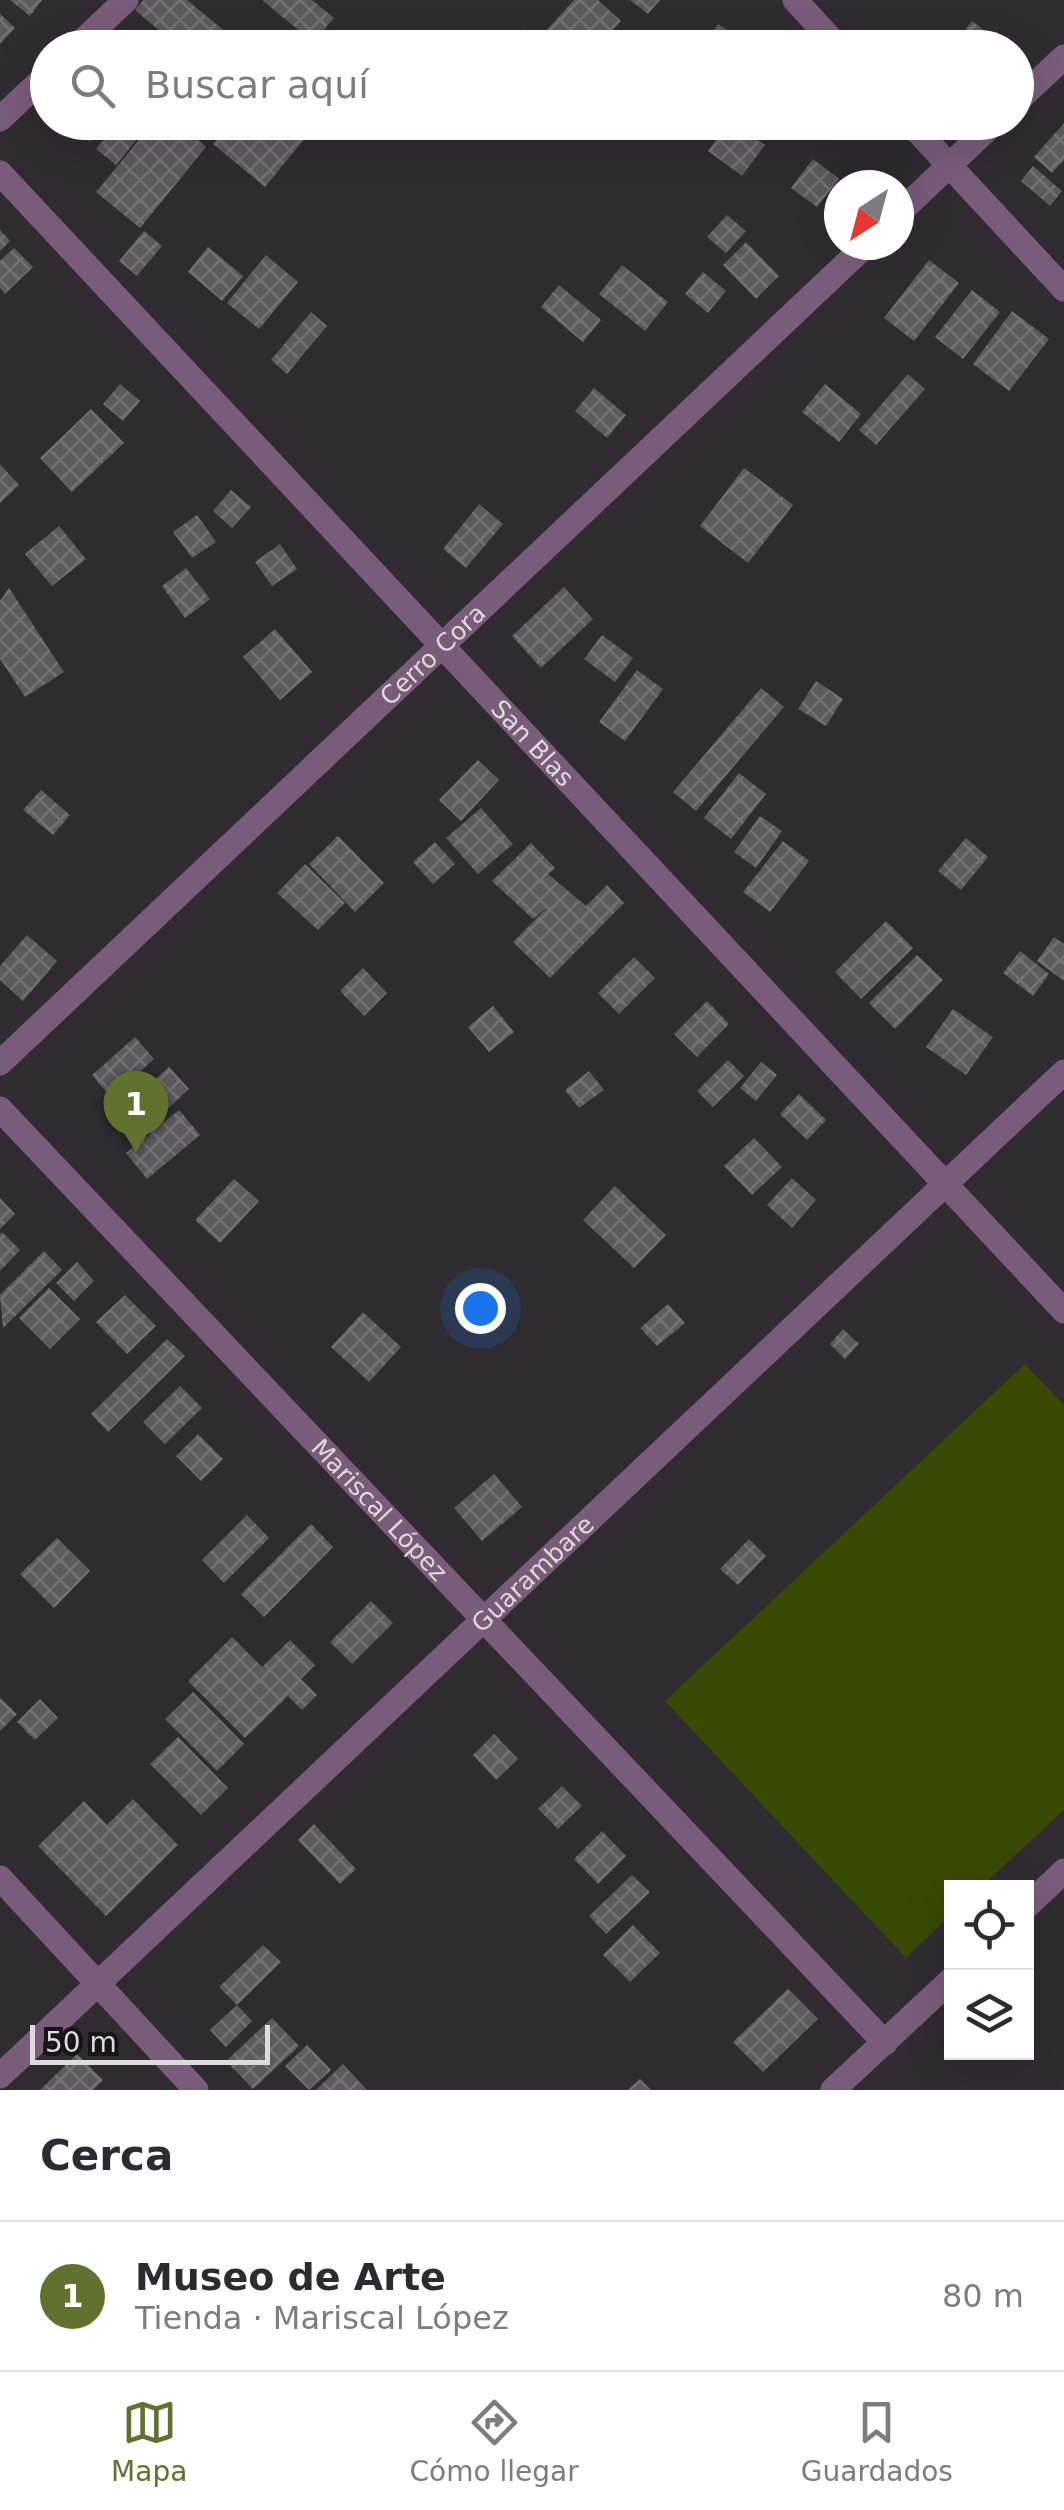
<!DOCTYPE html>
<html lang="es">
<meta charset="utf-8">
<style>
:root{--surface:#fff;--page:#f7f7f7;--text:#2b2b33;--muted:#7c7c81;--line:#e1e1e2;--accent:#60722f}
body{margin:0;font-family:"DejaVu Sans",sans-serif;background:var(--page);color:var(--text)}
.controls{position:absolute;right:30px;bottom:30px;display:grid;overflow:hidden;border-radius:0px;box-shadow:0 10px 40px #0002}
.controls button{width:90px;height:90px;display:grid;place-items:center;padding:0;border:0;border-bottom:2px solid var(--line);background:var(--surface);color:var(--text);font:50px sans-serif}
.compass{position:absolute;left:824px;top:170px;width:90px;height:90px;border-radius:50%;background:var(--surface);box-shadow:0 10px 40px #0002;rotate:216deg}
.scale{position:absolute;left:30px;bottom:25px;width:240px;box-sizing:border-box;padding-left:10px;border:5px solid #dedadd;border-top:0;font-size:28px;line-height:35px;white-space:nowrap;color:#dedadd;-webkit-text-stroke:8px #161416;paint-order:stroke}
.you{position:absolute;left:480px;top:1308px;width:35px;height:35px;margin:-25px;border:8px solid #fff;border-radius:50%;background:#1a73e8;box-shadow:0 0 0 15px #1a73e833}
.badge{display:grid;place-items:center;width:65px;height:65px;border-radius:50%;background:var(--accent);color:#fff;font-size:32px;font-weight:700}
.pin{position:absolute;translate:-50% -82px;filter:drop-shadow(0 2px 5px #0008)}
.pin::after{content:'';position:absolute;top:52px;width:35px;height:30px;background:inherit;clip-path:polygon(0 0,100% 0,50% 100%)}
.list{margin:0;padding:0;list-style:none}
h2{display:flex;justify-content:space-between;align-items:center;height:130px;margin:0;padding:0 40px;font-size:42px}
h2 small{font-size:32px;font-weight:400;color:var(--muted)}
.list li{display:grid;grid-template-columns:65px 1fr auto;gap:30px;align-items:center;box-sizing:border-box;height:150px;padding:0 40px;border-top:2px solid var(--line)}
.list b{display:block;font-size:38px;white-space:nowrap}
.list p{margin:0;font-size:32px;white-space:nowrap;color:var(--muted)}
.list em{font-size:32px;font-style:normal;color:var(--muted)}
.icon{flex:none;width:55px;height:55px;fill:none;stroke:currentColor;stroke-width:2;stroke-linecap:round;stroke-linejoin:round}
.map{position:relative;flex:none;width:1064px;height:2090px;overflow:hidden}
.search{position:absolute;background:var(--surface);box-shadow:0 10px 40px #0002;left:30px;right:30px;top:30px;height:110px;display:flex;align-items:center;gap:25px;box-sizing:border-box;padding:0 35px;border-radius:55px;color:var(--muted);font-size:38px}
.sheet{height:280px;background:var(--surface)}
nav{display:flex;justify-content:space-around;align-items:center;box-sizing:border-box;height:140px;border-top:2px solid var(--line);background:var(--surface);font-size:28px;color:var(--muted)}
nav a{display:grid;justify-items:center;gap:5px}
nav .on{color:var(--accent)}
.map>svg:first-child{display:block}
</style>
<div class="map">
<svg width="1064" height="2090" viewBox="0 0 1064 2090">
<defs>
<pattern id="building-cross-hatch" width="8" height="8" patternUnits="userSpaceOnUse" patternTransform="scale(2.5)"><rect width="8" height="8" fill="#5e595e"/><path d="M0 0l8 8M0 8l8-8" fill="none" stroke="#757075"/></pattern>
</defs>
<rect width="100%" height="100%" fill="#302b30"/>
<path fill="#384a04" d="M1025,1364L1064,1405V1810L981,1887L952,1888L951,1915L906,1958L665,1701Z"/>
<path fill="url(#building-cross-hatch)" d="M10,0H42L30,16Z
M143,0H187L245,48H180L135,10Z
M262,0H312L334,18L313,42Z
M574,0H598L621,21L596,48H565L546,31Z
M630,0H660L648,14Z
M0,14L15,28L0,44Z
M972,21L1007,48H952Z
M718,24L755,48H703Z
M525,29L544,48L509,44Z
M67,122H106L90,142Z
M118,122H137L145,129L116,165L96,149Z
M154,122H177L206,147L140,228L96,192Z
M230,122H309L314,127L265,187L213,144Z
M729,122L765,145L742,176L708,151Z
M1064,123V160L1052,173L1034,157Z
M813,159L839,179L817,207L791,188Z
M1033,166L1062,191L1050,206L1021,181Z
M727,215L746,231L726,253L707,237Z
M0,230L10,241L0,251Z
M144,231L162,246L137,276L119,261Z
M746,242L779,276L756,299L723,265Z
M208,247L243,276L222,301L188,272Z
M14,248L33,267L5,294L0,288V261Z
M266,255L298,282L259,329L227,303Z
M929,260L959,283L914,341L884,318Z
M622,265L668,302L645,331L599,294Z
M703,272L726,291L708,313L685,294Z
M559,285L601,320L583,342L541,307Z
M972,290L1000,312L963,359L935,337Z
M1012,311L1049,339L1009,391L973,364Z
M311,312L327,326L287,374L271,360Z
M908,374L925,389L876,445L859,430Z
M120,384L140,401L123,421L103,404Z
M825,384L861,414L839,442L802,412Z
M594,388L626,415L607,438L575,411Z
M91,409L124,443L72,492L40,458Z
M0,464L19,485L0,503Z
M744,468L793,505L748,563L700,526Z
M231,490L251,507L232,528L213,511Z
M479,504L503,524L466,568L443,549Z
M197,515L216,542L192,558L173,532Z
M59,526L86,559L52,586L25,554Z
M280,544L297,569L272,586L255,562Z
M186,568L210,599L185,618L162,586Z
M564,587L593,619L541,668L512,636Z
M9,588L64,672L25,697L0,659V601Z
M275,629L312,672L280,700L243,657Z
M602,635L633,658L615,682L584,659Z
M637,670L663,689L625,741L599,722Z
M816,681L843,699L826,726L798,709Z
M761,688L784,707L696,811L673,792Z
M478,760L499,780L461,821L439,800Z
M739,773L766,794L731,839L704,818Z
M41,790L70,815L53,835L23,810Z
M481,808L513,844L478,874L446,838Z
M760,816L782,831L756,868L734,852Z
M338,836L384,883L355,912L309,864Z
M966,838L988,857L961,890L938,871Z
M783,841L809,861L770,912L743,892Z
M435,842L455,864L433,884L413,862Z
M531,843L555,868L548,874L586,906L607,885L624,903L550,978L513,942L547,908L533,919L492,881Z
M305,864L345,903L318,930L277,893Z
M886,921L913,948L861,999L835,972Z
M27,935L57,961L23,1001L0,980V966Z
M1054,937L1064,944V981L1037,961Z
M1020,951L1049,974L1033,996L1003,973Z
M917,955L943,980L895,1029L869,1003Z
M634,957L655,978L619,1014L598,993Z
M363,968L387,993L364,1016L340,991Z
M707,1001L729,1024L697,1057L674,1034Z
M493,1006L514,1032L489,1052L468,1027Z
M953,1009L993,1037L966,1075L926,1047Z
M135,1037L154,1059L111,1098L92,1075Z
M728,1060L744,1076L713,1107L697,1091Z
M761,1062L777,1075L756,1101L740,1088Z
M169,1067L189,1089L158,1118L137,1096Z
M589,1071L604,1090L579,1108L565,1090Z
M799,1094L826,1120L807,1140L780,1114Z
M179,1110L200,1135L147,1179L126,1153Z
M754,1138L782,1167L752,1195L724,1166Z
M792,1178L816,1200L792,1228L767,1205Z
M234,1179L259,1201L220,1243L195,1220Z
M615,1186L666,1235L634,1268L583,1220Z
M0,1198L15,1214L0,1229Z
M2,1232L20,1250L0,1271V1234Z
M44,1251L62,1270L3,1328L0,1295Z
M77,1262L94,1281L74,1301L56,1283Z
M49,1288L80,1319L50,1349L19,1318Z
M125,1295L156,1326L127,1354L96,1322Z
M668,1304L685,1323L657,1346L640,1328Z
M363,1312L401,1347L369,1382L331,1347Z
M843,1329L859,1344L845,1359L830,1344Z
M167,1339L185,1356L108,1432L91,1414Z
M180,1386L202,1408L165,1444L143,1422Z
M198,1434L223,1459L201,1481L176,1456Z
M494,1474L522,1507L482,1541L454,1508Z
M247,1515L269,1538L224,1583L202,1560Z
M311,1524L333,1547L264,1617L241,1594Z
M57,1538L90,1571L54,1608L20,1574Z
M749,1539L766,1556L738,1585L720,1569Z
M371,1601L393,1623L352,1664L330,1642Z
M232,1637L262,1667L290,1640L315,1665L301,1679L317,1695L302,1710L288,1696L245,1738L188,1681Z
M193,1692L244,1744L217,1771L165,1719Z
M0,1698L17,1714L0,1731Z
M40,1699L58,1718L35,1740L17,1722Z
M494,1734L518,1759L496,1780L473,1755Z
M178,1737L228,1788L201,1815L150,1764Z
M562,1786L582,1806L558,1829L538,1809Z
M133,1799L178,1845L106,1916L38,1846L84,1801L107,1825Z
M314,1824L356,1869L340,1884L298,1840Z
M602,1831L626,1856L598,1884L574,1859Z
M632,1875L650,1892L606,1934L589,1916Z
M633,1925L660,1953L630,1982L603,1955Z
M263,1945L281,1962L237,2005L219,1987Z
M788,1989L818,2019L763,2072L733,2042Z
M237,2005L252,2021L226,2047L210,2030Z
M272,2018L299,2046L253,2089L226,2061Z
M307,2045L331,2070L309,2090L285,2066Z
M77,2054L103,2080L93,2090H40Z
M343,2064L367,2090H316Z
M640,2079L651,2090H628Z"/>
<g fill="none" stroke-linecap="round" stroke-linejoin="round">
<g stroke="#795c7a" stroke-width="25">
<path d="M795,0L839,48"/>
<path d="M75,48L126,0"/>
<path d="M1016,102L1064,57"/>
<path d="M0,119L48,74"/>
<path d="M909,122L1064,289"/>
<path id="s1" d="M0,173L1064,1311"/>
<path d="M899,213L995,122"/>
<path id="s2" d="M0,1063L866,245"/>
<path id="s3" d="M0,1109L885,2043"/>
<path d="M0,1878L196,2090"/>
<path id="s4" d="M0,2076L1064,1072"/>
</g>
<path stroke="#795c7a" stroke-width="25" d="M1026,1907L1064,1871
M833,2090L952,1979"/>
</g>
<g text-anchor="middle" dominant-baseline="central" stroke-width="10" stroke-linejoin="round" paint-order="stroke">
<g font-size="25" fill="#dedadd" stroke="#161416">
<text stroke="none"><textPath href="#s2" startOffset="595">Cerro Cora</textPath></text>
<text stroke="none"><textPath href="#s1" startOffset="780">San Blas</textPath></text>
<text stroke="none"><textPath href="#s3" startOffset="552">Mariscal López</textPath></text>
<text stroke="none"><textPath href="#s4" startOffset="732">Guarambare</textPath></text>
</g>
</g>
</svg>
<div class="controls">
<button><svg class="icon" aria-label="locate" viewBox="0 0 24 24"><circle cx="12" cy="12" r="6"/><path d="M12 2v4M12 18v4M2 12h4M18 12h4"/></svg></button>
<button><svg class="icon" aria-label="layers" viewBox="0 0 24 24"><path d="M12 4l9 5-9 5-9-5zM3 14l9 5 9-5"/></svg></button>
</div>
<svg class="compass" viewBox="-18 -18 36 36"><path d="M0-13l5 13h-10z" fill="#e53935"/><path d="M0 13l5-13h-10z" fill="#7c7c81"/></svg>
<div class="scale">50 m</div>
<div class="you"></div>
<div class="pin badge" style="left:136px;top:1153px">1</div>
<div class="search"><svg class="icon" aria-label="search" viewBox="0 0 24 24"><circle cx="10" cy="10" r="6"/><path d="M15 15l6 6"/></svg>Buscar aquí</div>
</div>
<section class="sheet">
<h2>Cerca<small></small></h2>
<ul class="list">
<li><span class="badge">1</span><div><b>Museo de Arte</b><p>Tienda · Mariscal López</p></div><em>80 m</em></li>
</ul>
</section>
<nav>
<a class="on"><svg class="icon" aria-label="map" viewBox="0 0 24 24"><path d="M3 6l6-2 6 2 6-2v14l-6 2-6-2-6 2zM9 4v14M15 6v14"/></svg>Mapa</a>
<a><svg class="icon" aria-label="directions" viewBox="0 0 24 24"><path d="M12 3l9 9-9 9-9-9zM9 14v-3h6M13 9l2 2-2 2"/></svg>Cómo llegar</a>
<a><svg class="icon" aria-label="saved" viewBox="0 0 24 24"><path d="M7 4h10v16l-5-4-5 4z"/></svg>Guardados</a>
</nav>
